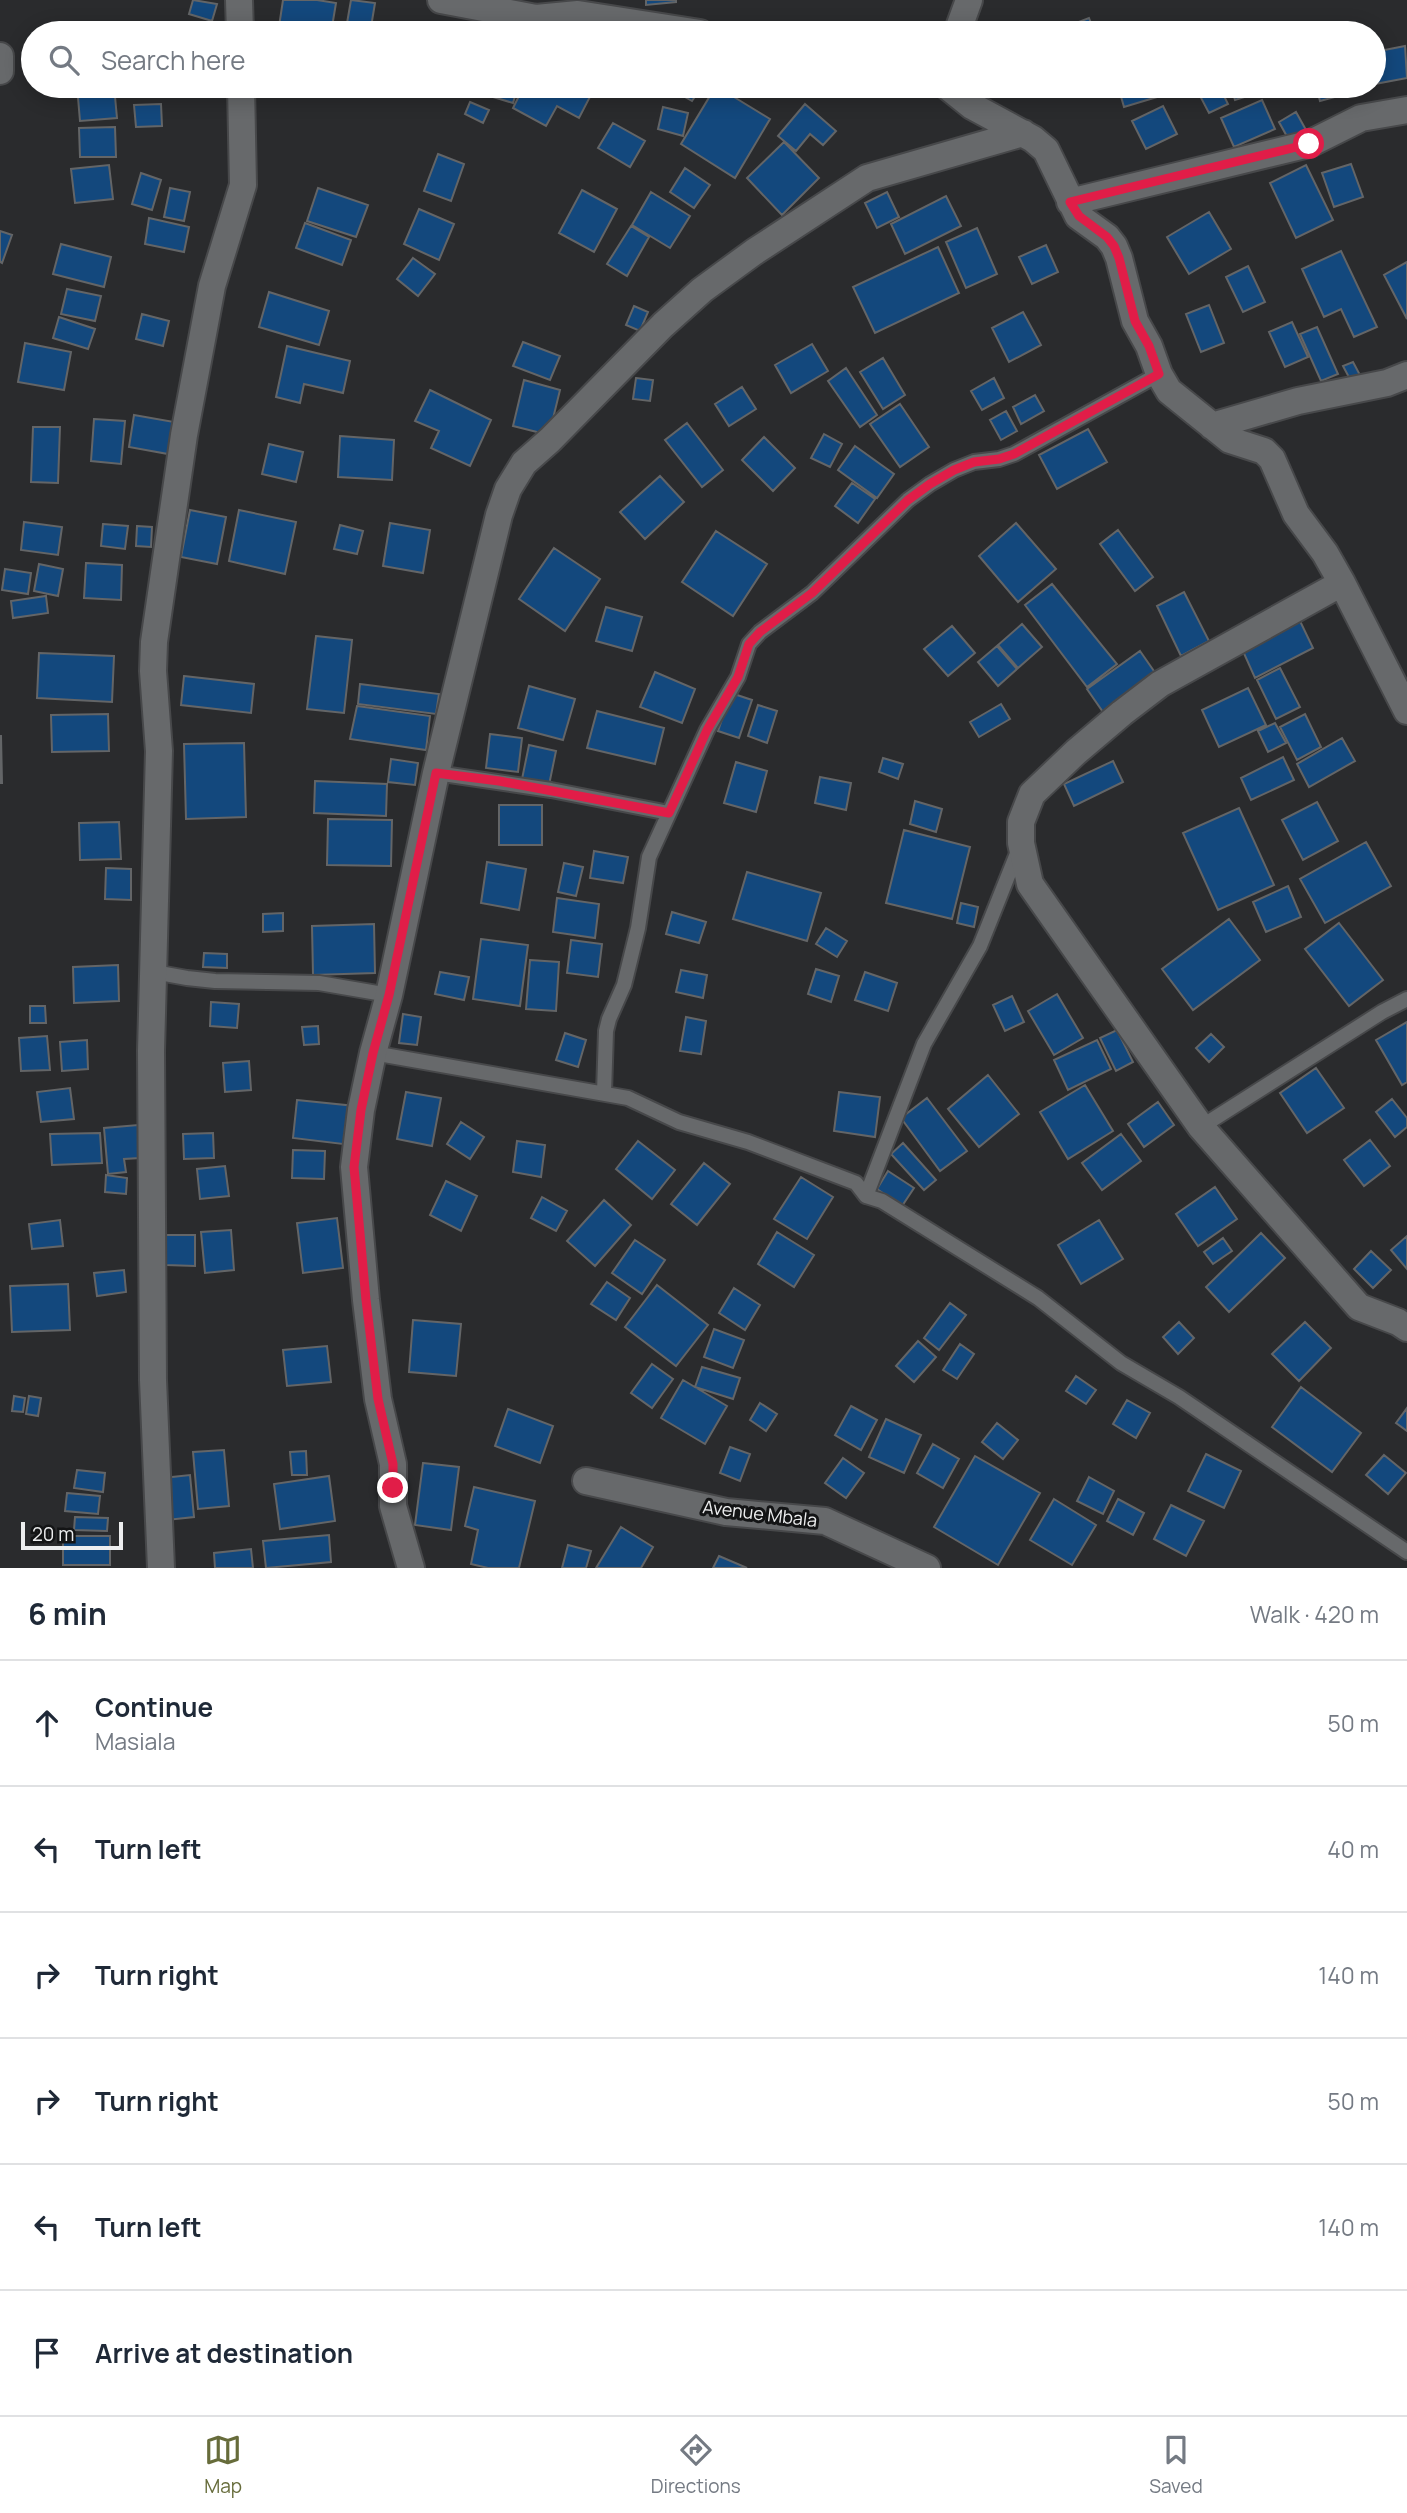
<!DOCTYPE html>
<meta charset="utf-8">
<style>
:root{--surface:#fff;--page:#f6f6f7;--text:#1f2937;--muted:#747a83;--line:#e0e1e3;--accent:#676c3b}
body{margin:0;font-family:Manrope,sans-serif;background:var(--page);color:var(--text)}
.scale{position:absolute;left:21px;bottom:18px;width:102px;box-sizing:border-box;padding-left:7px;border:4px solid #edeeef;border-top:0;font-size:19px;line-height:24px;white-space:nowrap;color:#edeeef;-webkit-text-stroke:5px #131415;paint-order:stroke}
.stop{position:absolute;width:21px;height:21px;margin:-16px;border:5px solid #e11d48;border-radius:50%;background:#fff}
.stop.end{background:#e11d48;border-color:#fff;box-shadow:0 2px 7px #0008}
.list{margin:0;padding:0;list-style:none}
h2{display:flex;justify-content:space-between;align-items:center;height:91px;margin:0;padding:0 28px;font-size:30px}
h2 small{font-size:23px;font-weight:400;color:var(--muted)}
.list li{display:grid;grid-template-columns:46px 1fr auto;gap:21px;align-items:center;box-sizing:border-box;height:126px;padding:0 28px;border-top:2px solid var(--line)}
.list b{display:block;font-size:26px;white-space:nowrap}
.list p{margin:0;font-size:23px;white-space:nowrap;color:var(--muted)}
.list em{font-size:23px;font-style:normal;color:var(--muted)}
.icon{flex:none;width:38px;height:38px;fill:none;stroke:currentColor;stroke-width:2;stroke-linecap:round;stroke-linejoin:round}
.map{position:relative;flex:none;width:1407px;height:1568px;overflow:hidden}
.search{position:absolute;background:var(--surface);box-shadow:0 4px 18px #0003;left:21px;right:21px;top:21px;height:77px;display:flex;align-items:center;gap:18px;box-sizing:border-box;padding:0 24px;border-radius:38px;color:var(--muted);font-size:26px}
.sheet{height:847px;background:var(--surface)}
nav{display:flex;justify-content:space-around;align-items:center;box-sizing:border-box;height:98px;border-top:2px solid var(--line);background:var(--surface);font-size:19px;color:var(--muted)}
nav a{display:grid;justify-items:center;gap:4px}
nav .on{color:var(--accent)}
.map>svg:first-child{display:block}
</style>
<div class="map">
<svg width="1407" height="1568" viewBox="0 0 1407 1568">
<rect width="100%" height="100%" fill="#2a2b2d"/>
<path fill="#13487d" stroke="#636567" stroke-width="2" d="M193,0L217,4L212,21L189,14Z
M283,0H317L336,3L331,33H278Z
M351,0L375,3L370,33L346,29Z
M646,0H676V2L646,5Z
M1089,18L1095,33H1050Z
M1405,46L1407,78L1375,84L1374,52Z
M77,86H114L117,118L80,121Z
M457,86H518L513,103Z
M524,86H587L594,89L579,118L557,106L546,126L513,108Z
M680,86H702L692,101L676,92Z
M716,86L770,119L735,178L681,144Z
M1118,86H1154L1157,97L1124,107Z
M1215,86H1219L1228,104L1209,113L1199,94Z
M1231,86H1265L1267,90L1235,100Z
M1316,86H1368V88L1320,101Z
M1262,100L1275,129L1234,147L1221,118Z
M470,102L489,110L483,123L465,114Z
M161,104L162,126L136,127L134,105Z
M805,104L836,131L823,145L810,134L796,151L778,136Z
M1163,106L1177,134L1146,149L1132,121Z
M663,107L688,113L683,136L658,129Z
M1296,112L1306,130L1289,140L1279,122Z
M613,123L645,141L630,167L598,148Z
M115,127L116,157H80L79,128Z
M784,142L819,178L782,215L747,178Z
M438,154L464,164L451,201L424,191Z
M1351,164L1363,197L1334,207L1322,173Z
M109,165L113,199L75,203L71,169Z
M1306,165L1333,220L1296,238L1270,183Z
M685,168L710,185L694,208L670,192Z
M141,173L161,180L152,210L132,204Z
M170,188L190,192L184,221L164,217Z
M318,188L368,205L356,237L307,221Z
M582,190L617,209L594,252L559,233Z
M651,192L690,216L670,248L632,225Z
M887,192L899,217L877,228L865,203Z
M946,196L961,226L905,254L891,224Z
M419,209L454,224L439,260L404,244Z
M1209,212L1231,249L1189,274L1167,237Z
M149,218L189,227L184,252L145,244Z
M305,223L351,240L342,265L296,248Z
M631,226L649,237L627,276L607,264Z
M977,228L997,274L966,288L946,242Z
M0,231L12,235L2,263L0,262Z
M61,244L111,257L104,287L53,274Z
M1046,245L1058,272L1032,284L1019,257Z
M938,247L959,293L875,333L853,287Z
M1341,251L1377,327L1354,337L1341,309L1324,317L1302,269Z
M413,258L435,274L418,296L397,279Z
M1407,262V319L1384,275Z
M1248,266L1265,302L1243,312L1226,277Z
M67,289L101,296L95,321L61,314Z
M269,292L329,311L319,345L259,327Z
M1209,305L1224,343L1201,352L1186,314Z
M634,306L648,312L640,331L626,325Z
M1023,312L1041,345L1009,362L992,328Z
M142,314L169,321L163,346L136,339Z
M59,317L95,329L88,349L53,338Z
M1292,322L1308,357L1285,367L1269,332Z
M1317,327L1338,374L1321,381L1300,334Z
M523,342L560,356L550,380L513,366Z
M25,343L71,352L64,390L18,382Z
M812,344L828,371L791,393L775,365Z
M287,346L350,361L343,393L304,384L300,403L276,397Z
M883,358L905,395L883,409L860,372Z
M1353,362L1361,377L1351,381L1343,366Z
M846,368L877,415L860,427L828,381Z
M636,378L653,380L650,401L633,399Z
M994,378L1004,398L982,410L971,391Z
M524,380L560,390L549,435L513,426Z
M742,387L756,409L729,426L715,404Z
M430,390L491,420L470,466L431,448L439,431L415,421Z
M1035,395L1044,411L1021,424L1013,407Z
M900,404L929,447L900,467L870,424Z
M1006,411L1017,431L1001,440L990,420Z
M134,415L174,422L168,454L129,447Z
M94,419L125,421L121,464L91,461Z
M687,423L723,470L702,487L665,440Z
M33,427H60L58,483L31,482Z
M1088,429L1107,462L1057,489L1039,455Z
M824,434L842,444L830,467L811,458Z
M340,436L394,440L392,480L338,477Z
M764,437L795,468L773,491L742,460Z
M269,444L303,452L296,482L262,474Z
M855,446L894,474L877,498L838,470Z
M660,476L684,502L645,539L620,512Z
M852,483L875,499L858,523L835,506Z
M190,510L226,517L217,564L181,557Z
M239,510L296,522L285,574L229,561Z
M24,522L62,527L58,555L21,550Z
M390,523L430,530L423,573L383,566Z
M1016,523L1056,569L1018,602L979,556Z
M103,524L128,526L125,549L101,546Z
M340,525L363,531L357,554L334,549Z
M137,526L152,527L151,547L136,546Z
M1118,530L1153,577L1135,591L1100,544Z
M716,531L767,564L733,616L682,582Z
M554,548L600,579L565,631L519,599Z
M86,563L122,565L121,600L84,598Z
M39,564L63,569L58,596L34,591Z
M5,569L31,573L28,594L2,590Z
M1052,584L1117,664L1087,687L1025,605Z
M1184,592L1209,641L1181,656L1157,606Z
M46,596L48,613L13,618L11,601Z
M606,607L642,617L632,651L596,641Z
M1300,621L1313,648L1255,678L1242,649Z
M1022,624L1042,647L1018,668L998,645Z
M952,626L975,653L948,676L924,649Z
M316,636L352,640L344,713L307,709Z
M997,646L1017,669L998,686L978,662Z
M1140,651L1156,674L1103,712L1087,689Z
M39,653L114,656L112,702L37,698Z
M1280,668L1300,707L1276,719L1257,680Z
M655,672L695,689L682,723L640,707Z
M184,676L254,684L251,713L181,705Z
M360,684L439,694L436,714L358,704Z
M529,686L575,699L563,740L518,728Z
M1248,688L1266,725L1219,747L1202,710Z
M731,693L752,700L739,738L718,731Z
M1001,704L1010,719L979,737L970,722Z
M758,705L777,711L767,743L748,736Z
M357,706L430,716L426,750L350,739Z
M597,711L664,728L655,764L587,748Z
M108,714L109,751L52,752L51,715Z
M1305,714L1321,747L1297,760L1280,727Z
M1275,723L1286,743L1268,752L1258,731Z
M490,734L522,738L518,772L486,768Z
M0,736H1L2,783H0Z
M1342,738L1355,761L1309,787L1297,764Z
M244,743L246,817L186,819L184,744Z
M529,745L556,751L549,785L522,779Z
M1283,757L1294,780L1251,800L1241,778Z
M883,758L903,764L898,779L879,772Z
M391,759L418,763L415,785L388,782Z
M1113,761L1123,782L1074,806L1064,784Z
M736,762L767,771L756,812L724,803Z
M820,777L851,783L846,810L815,803Z
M315,781L387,784L386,816L314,813Z
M915,801L942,809L936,832L910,824Z
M1317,802L1338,841L1303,860L1282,820Z
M499,805H542V845H499Z
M1239,808L1274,885L1218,910L1183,833Z
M328,819L392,820L391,866L327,865Z
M119,822L121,859L80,860L79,823Z
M904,830L970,847L952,919L886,903Z
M1366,842L1391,886L1325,923L1300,879Z
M594,851L628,857L623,883L590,878Z
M487,862L526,869L519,910L481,903Z
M564,863L583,867L576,896L558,892Z
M106,868L131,869V900L105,899Z
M747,872L821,893L807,941L733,919Z
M1288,886L1301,917L1266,932L1253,902Z
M557,898L599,904L595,938L553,932Z
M961,903L978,907L974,927L957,923Z
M672,912L706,922L699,943L666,934Z
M283,913V931L263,932V914Z
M1229,919L1260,960L1193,1010L1162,969Z
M1339,923L1383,980L1349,1006L1305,949Z
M374,924L375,973L313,975L312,926Z
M826,928L847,941L837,957L816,944Z
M481,939L528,945L520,1006L473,999Z
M571,940L602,944L598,977L567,973Z
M204,953L227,954V968L203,967Z
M530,960L559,962L556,1011L526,1009Z
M118,965L119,1001L74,1003L73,967Z
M816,969L839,976L831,1002L808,994Z
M681,970L707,975L703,998L676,992Z
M440,972L469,977L464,1000L435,994Z
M865,972L897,983L888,1011L855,1000Z
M1057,994L1083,1038L1054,1055L1028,1011Z
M1012,996L1024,1022L1005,1031L993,1005Z
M211,1002L239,1004L237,1028L210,1026Z
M30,1006H45L46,1023H30Z
M403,1014L421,1017L417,1045L399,1043Z
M686,1017L706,1021L701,1054L680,1051Z
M1407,1022V1082L1402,1085L1376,1040Z
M318,1026L319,1044L304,1045L302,1027Z
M1117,1030L1133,1062L1116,1071L1100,1038Z
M565,1033L586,1040L578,1067L556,1060Z
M1211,1034L1224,1047L1209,1062L1196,1048Z
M47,1036L50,1070L21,1071L19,1038Z
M87,1040L88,1069L62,1071L60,1042Z
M1097,1040L1111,1069L1068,1090L1054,1060Z
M249,1061L251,1090L225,1092L223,1063Z
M1316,1068L1344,1108L1307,1133L1280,1093Z
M988,1075L1019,1114L979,1147L948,1109Z
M1085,1085L1113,1131L1068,1159L1040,1112Z
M70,1088L74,1119L41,1122L37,1092Z
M406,1092L441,1098L432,1146L397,1139Z
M839,1092L880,1097L875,1137L834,1131Z
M927,1098L967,1151L940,1171L901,1118Z
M1392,1099L1407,1118V1127L1395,1137L1376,1112Z
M297,1100L355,1106L351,1145L293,1138Z
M1158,1102L1174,1125L1144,1147L1128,1124Z
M461,1122L484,1137L470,1159L447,1144Z
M138,1125L140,1158L124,1159L126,1172L108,1174L104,1128Z
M100,1133L102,1163L52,1165L50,1134Z
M213,1133L214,1158L184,1159L183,1134Z
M1121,1134L1141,1161L1102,1190L1082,1163Z
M1370,1140L1390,1166L1364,1186L1344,1160Z
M517,1141L545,1145L541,1177L513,1172Z
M638,1141L675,1170L652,1199L616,1169Z
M903,1143L936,1180L924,1190L891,1154Z
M293,1150L325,1151L324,1179L292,1178Z
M704,1163L730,1184L697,1225L671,1204Z
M225,1166L229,1196L200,1199L197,1169Z
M888,1171L914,1188L902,1206L877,1189Z
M106,1175L127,1178L126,1194L105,1192Z
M801,1177L833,1197L807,1239L774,1219Z
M446,1181L477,1196L461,1231L430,1215Z
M1215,1187L1237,1219L1198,1246L1176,1214Z
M542,1197L567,1211L556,1231L531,1218Z
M604,1200L631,1225L595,1266L567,1241Z
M337,1218L343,1268L303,1273L297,1223Z
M60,1220L63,1246L32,1249L29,1224Z
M1099,1220L1123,1259L1081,1284L1058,1245Z
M231,1230L234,1270L205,1273L201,1232Z
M777,1232L814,1255L794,1287L758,1264Z
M1261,1233L1285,1258L1229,1312L1206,1287Z
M166,1235H195V1266L166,1265Z
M1407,1236V1269L1391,1250Z
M1223,1238L1232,1251L1213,1264L1204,1252Z
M635,1240L665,1260L642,1294L612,1273Z
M1371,1251L1391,1270L1373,1288L1354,1269Z
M124,1270L126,1292L97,1296L94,1273Z
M607,1282L630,1298L616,1320L591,1304Z
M68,1284L70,1330L12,1332L10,1286Z
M657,1285L708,1325L676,1366L625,1327Z
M734,1288L760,1305L745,1330L719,1313Z
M950,1303L966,1315L939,1350L924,1338Z
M413,1320L461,1324L456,1376L409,1372Z
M1179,1322L1194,1338L1178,1354L1163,1337Z
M1305,1322L1331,1348L1299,1381L1272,1354Z
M714,1329L744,1340L733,1368L704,1357Z
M918,1341L936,1357L914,1382L896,1366Z
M960,1344L974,1354L957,1379L943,1370Z
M327,1346L331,1382L287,1386L283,1350Z
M652,1364L673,1379L652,1408L631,1393Z
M702,1367L740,1378L733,1399L695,1387Z
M1076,1376L1096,1390L1086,1404L1066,1391Z
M683,1380L727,1406L705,1444L661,1418Z
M1301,1387L1361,1433L1332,1472L1272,1427Z
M14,1396L25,1398L23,1412L12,1411Z
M29,1396L41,1398L38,1416L26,1414Z
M1127,1400L1150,1413L1136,1438L1113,1424Z
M760,1403L777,1414L766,1431L750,1420Z
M851,1406L877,1420L861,1450L835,1435Z
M1407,1408V1431L1396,1423Z
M508,1409L553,1426L540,1463L495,1446Z
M886,1419L921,1435L904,1473L869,1457Z
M997,1423L1018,1440L1003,1459L982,1442Z
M933,1444L959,1459L943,1488L917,1473Z
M730,1447L750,1454L740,1481L720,1473Z
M224,1450L229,1506L198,1509L193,1452Z
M306,1451L307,1475H292L290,1452Z
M1206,1454L1241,1471L1224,1508L1188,1491Z
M1384,1455L1406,1473L1388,1494L1366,1475Z
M975,1456L1040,1493L998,1565L934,1527Z
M843,1458L864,1473L846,1498L825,1483Z
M423,1463L459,1467L451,1530L415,1525Z
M77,1470L105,1473L103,1492L74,1488Z
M190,1475L194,1517L167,1520L163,1478Z
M329,1476L335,1521L280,1529L274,1484Z
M1089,1477L1114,1491L1103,1514L1077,1501Z
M474,1487L535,1501L519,1568H488L471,1564L478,1530L465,1526Z
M67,1493L100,1496L98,1514L65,1511Z
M1054,1499L1096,1525L1072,1565L1030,1540Z
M1118,1499L1144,1513L1133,1535L1107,1521Z
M1171,1505L1204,1521L1186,1556L1154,1539Z
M75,1517L108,1518L107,1531L74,1530Z
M621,1527L653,1547L641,1568H596Z
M329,1535L331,1562L266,1568L263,1541Z
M63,1536H110V1565H63Z
M568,1545L591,1551L586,1568H562Z
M251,1549L253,1568H215L214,1553Z
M719,1556L747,1568H713Z"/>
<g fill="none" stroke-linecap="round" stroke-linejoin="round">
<g stroke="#47484a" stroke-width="18">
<path id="service" d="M436,773L551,790L669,813
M154,972L187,978L215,981L319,983L389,995
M373,1053L628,1098L679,1122L748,1142L856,1183L866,1196L882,1201L1038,1298L1121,1363L1179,1397L1407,1552
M604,1093L606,1031L609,1019L624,985L638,928L649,857L707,730L738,677L749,644L760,632L812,593L908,500L930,484L954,470L974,462L999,459L1014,454L1159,374
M1201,1127L1382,1012L1407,999
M866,1196L924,1044L980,946L1020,846"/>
</g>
<g stroke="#47484a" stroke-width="30">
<path id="minor" d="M239,0L240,33
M441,0L536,18L578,14L700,33
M957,33L969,0
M0,56V71
M947,86L972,106L1033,139L1046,150L1078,216L1107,237L1114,246L1119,258L1135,321L1149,346L1159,374L1169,391L1230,440L1264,451L1272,459L1296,514L1325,553L1342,583L1407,711
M1070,202L1309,144L1361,118L1407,110
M1212,426L1298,401L1387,383L1407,375
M1342,583L1160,684L1122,713L1076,752L1032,794L1021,822V843L1030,884L1201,1127L1359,1307L1398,1322L1407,1328
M586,1481L726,1512L825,1521L927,1568
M161,1568L153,1380L151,1051L159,751L153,671L154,642L184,435L212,286L243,185L241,86
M411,1568L393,1506V1464L378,1399L366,1300L354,1167L361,1110L373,1053L389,995L436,773L499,515L508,489L524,463L550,440L663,325L702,290L754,252L867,178L1023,133"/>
</g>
<use href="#service" stroke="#67696b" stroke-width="14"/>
<use href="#minor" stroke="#67696b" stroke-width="26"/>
</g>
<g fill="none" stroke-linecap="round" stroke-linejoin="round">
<path stroke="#e11d48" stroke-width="9" d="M393,1488V1464L378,1399L366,1300L354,1167L361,1110L373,1053L389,995L436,773L499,781L669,813L707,730L738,677L749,644L760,632L812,593L908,500L930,484L954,470L974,462L999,459L1014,454L1159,374L1149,346L1135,321L1119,258L1114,246L1107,237L1079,216L1070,202L1309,144"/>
</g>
<g text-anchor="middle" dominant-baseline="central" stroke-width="6" stroke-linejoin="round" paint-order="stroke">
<g font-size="18" fill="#edeeef" stroke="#131415">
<text transform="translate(760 1513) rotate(7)">Avenue Mbala</text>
</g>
</g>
</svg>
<div class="scale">20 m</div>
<div class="stop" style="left:1309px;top:144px"></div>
<div class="stop end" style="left:393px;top:1488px"></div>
<div class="search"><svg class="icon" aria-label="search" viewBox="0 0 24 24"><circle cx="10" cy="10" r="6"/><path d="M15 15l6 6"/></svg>Search here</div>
</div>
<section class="sheet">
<h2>6 min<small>Walk · 420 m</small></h2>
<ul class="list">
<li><svg class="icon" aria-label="ahead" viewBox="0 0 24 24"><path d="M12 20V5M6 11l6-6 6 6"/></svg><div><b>Continue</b><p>Masiala</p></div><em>50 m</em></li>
<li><svg class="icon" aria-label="left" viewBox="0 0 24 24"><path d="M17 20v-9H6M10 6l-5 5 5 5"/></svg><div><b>Turn left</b></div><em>40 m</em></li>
<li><svg class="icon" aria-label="right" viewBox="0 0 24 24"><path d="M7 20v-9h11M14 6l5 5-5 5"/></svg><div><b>Turn right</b></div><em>140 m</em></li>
<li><svg class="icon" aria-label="right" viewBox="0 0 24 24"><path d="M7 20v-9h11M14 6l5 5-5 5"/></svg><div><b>Turn right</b></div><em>50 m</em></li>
<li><svg class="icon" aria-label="left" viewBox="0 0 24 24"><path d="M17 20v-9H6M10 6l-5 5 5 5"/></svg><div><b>Turn left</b></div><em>140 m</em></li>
<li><svg class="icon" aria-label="arrive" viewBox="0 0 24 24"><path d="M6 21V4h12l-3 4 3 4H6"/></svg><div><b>Arrive at destination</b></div></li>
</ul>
</section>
<nav>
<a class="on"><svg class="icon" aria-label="map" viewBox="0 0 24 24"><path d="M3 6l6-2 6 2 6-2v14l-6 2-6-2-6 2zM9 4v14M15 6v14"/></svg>Map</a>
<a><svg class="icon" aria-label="directions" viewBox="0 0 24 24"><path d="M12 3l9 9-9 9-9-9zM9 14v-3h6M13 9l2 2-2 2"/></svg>Directions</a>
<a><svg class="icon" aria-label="saved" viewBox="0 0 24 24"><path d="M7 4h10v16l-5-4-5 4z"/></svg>Saved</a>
</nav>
